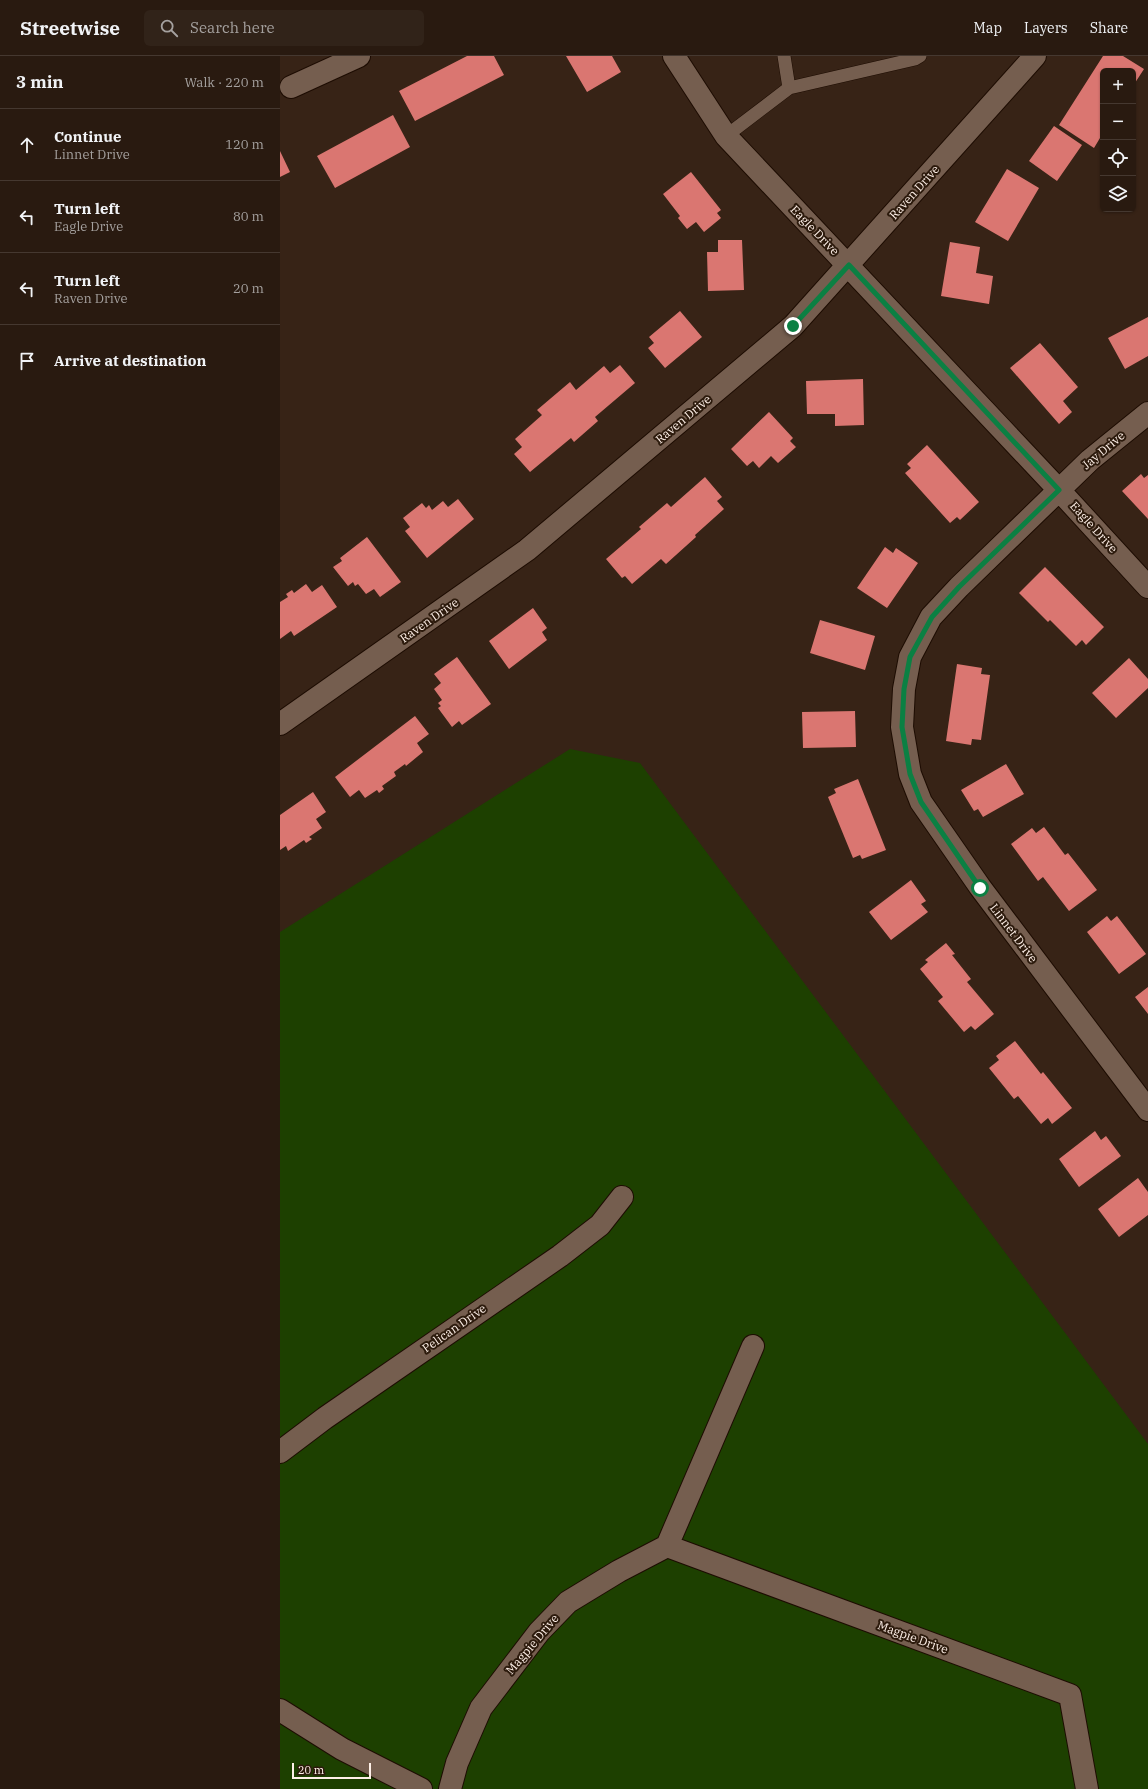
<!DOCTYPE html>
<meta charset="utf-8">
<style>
:root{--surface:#291a10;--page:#312319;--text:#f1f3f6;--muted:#a5a19f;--line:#453830}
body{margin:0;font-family:"IBM Plex Serif",serif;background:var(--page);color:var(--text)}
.controls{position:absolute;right:12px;top:12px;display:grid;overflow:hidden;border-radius:6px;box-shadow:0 1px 3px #0004}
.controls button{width:36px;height:36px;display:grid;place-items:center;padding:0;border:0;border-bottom:1px solid var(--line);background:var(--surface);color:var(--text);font:20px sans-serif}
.scale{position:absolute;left:12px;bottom:10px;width:79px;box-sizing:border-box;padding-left:4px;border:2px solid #fef0e8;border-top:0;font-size:11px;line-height:14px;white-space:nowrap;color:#fef0e8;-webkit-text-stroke:3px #2c1a0c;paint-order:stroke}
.stop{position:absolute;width:12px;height:12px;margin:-9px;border:3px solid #0b8043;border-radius:50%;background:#fff}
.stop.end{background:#0b8043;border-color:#fff;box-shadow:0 1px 4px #0008}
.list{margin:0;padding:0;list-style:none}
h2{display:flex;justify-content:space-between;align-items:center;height:52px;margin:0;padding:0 16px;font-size:17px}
h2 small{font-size:13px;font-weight:400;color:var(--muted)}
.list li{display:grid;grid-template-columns:26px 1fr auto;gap:12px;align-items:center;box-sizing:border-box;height:72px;padding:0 16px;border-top:1px solid var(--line)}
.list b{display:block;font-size:15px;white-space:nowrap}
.list p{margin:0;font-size:13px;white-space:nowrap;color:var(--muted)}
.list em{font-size:13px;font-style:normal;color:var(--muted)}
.icon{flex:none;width:22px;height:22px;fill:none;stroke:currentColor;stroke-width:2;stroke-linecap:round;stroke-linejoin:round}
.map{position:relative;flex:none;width:868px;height:1733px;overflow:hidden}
header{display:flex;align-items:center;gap:24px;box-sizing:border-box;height:56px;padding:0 20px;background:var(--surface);border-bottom:1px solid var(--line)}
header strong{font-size:19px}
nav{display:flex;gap:22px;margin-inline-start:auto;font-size:14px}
.search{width:280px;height:36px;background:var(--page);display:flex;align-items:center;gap:10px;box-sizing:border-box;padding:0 14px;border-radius:6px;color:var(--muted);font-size:15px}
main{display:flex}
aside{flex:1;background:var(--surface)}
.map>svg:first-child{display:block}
</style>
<header>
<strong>Streetwise</strong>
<div class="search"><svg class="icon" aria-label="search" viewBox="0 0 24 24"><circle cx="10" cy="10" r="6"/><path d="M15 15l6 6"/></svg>Search here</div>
<nav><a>Map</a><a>Layers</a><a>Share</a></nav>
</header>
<main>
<aside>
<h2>3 min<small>Walk · 220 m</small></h2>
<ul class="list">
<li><svg class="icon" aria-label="ahead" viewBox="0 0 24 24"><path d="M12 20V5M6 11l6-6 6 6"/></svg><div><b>Continue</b><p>Linnet Drive</p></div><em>120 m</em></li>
<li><svg class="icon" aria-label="left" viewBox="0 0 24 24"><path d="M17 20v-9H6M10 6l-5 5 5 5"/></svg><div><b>Turn left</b><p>Eagle Drive</p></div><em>80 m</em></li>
<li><svg class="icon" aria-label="left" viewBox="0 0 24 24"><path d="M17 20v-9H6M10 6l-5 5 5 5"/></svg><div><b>Turn left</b><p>Raven Drive</p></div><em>20 m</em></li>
<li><svg class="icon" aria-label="arrive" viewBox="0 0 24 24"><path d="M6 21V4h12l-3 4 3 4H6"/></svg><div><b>Arrive at destination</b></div></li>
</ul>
</aside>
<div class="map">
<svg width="868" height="1733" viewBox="0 0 868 1733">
<rect width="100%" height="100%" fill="#372316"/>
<path fill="#1d4000" d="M290,693L360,707L868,1388V1733H0V876Z"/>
<path fill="#da7671" d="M187,0H214L224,19L135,65L119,35Z
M286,0H332L341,16L307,36Z
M823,0H843L864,13L853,30V15H823V77L814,92L779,69Z
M113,59L130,91L55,132L37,100Z
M774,70L802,89L777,125L749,105Z
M0,95L10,116L0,121Z
M727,113L759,132L728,185L695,166Z
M411,116L441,154L437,157L441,162L424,176L416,166L407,173L398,162L400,160L383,138Z
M438,184H462L464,234L428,235L427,196H438Z
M670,186L700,191L696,217L713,220L709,248L661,240Z
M400,255L422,281L385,312L368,292L374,287L369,281Z
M868,261V300L845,313L828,282Z
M760,287L798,331L783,345L792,356L779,368L730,312Z
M340,309L355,327L315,361L318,365L294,386L291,382L250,416L234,398L242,391L235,383L262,359L257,354L290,326L296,334L324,310L330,317Z
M583,323L584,369L555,370V358H527L526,325Z
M489,356L513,382L510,385L516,391L498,407L491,400L479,412L473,405L467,410L451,393Z
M647,389L699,446L680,464L677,461L670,467L625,417L631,412L627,408Z
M861,418L864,422L868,419V463L842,435Z
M425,421L442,441L437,445L444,453L415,479L416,481L386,508L381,503L352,528L345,520L342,522L326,503L361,473L359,471L387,447L391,451Z
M178,443L194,463L147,502L125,475L130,471L123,462L142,447L146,452L149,449L152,454L163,445L168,451Z
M87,481L121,526L100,541L94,533L86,538L78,528L75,530L73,526L68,530L53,511L62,505L60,502Z
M605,491L613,497L616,492L638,507L607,552L577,532Z
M765,511L824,571L806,589L802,584L796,590L770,564L768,566L739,537Z
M26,528L32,536L42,529L57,551L14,580L11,575L0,583V546L8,541L6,538L12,534L14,537Z
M253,552L267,572L262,576L267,584L229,613L209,585Z
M540,564L595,580L585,614L530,597Z
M177,601L211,648L182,669L179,665L172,671L158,652L161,650L158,647L162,644L154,633L161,627L154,618Z
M849,602L868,623V632L836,662L812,637Z
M677,608L702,612L701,618L710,619L701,684L692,683L691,689L666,685Z
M575,655L576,691L523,692L522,656Z
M135,660L149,678L137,687L143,696L126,710L125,708L114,716L116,720L102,730L104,733L99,737L97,734L85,742L79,734L70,741L55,721Z
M726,708L744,738L703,761L698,753L694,755L681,734Z
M578,723L606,794L582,803L580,799L573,802L548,741L556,737L554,733Z
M33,736L46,756L36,763L42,772L29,781L32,783L26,787L24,784L8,795L6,790L0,794V759Z
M764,771L785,799L788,797L817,834L789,855L763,821L758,825L731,788L752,772L756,777Z
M631,824L646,845L641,848L648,856L611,884L589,856Z
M827,860L831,865L837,860L866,898L839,918L807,876Z
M666,887L675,898L672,899L691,923L687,926L714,958L695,974L691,970L684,976L658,945L663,941L640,913L648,906L645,904Z
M868,931V958L855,941Z
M735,985L761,1018L763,1016L792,1052L772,1068L768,1062L761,1068L738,1040L734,1043L709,1012L719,1004L716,1000Z
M815,1075L821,1084L826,1080L841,1100L799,1131L779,1103Z
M858,1122L868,1136V1159L839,1181L818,1153Z"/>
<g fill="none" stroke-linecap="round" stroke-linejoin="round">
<g stroke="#1d0c02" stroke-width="14">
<path id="service" d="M504,0L509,32
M446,80L509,32L635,3L640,0"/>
</g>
<g stroke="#1d0c02" stroke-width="24">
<path id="minor" d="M394,0L446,80L779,434L868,531
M11,31L79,0
M868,357L810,404L679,531L651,561L630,601L624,633L622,671L630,718L641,746L700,831L868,1054
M0,668L247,494L513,270L755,0
M0,1396L45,1362L280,1200L320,1169L342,1141
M387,1490L473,1290
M0,1654L62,1693L141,1733
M170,1733L177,1707L201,1652L259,1576L288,1546L339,1515L387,1490L790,1639L807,1733"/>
</g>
<use href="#service" stroke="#755e4f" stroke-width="13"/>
<use href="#minor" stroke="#755e4f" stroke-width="22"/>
</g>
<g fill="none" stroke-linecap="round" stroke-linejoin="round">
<path stroke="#0b8043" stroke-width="5" d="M513,270L569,209L779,434L679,531L652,561L630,601L624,633L622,671L630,718L641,746L700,832"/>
</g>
<g text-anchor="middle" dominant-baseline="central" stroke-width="4" stroke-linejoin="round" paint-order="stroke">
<g font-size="12" fill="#fef0e8" stroke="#2c1a0c">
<text transform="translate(634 136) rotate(-48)">Raven Drive</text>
<text transform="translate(535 174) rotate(46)">Eagle Drive</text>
<text transform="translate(403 363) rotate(-40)">Raven Drive</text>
<text transform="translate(823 394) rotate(-40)">Jay Drive</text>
<text transform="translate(814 471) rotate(48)">Eagle Drive</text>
<text transform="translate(149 564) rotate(-35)">Raven Drive</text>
<text transform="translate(734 877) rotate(53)">Linnet Drive</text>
<text transform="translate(174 1272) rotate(-35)">Pelican Drive</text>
<text transform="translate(633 1581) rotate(20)">Magpie Drive</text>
<text transform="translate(252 1588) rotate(-50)">Magpie Drive</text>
</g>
</g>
</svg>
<div class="controls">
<button>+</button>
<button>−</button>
<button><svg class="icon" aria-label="locate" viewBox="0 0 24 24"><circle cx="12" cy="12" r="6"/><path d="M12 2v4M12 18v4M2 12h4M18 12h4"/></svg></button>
<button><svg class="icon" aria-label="layers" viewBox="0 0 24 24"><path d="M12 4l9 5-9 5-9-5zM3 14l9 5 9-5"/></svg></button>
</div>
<div class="scale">20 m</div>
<div class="stop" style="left:700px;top:832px"></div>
<div class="stop end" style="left:513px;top:270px"></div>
</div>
</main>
